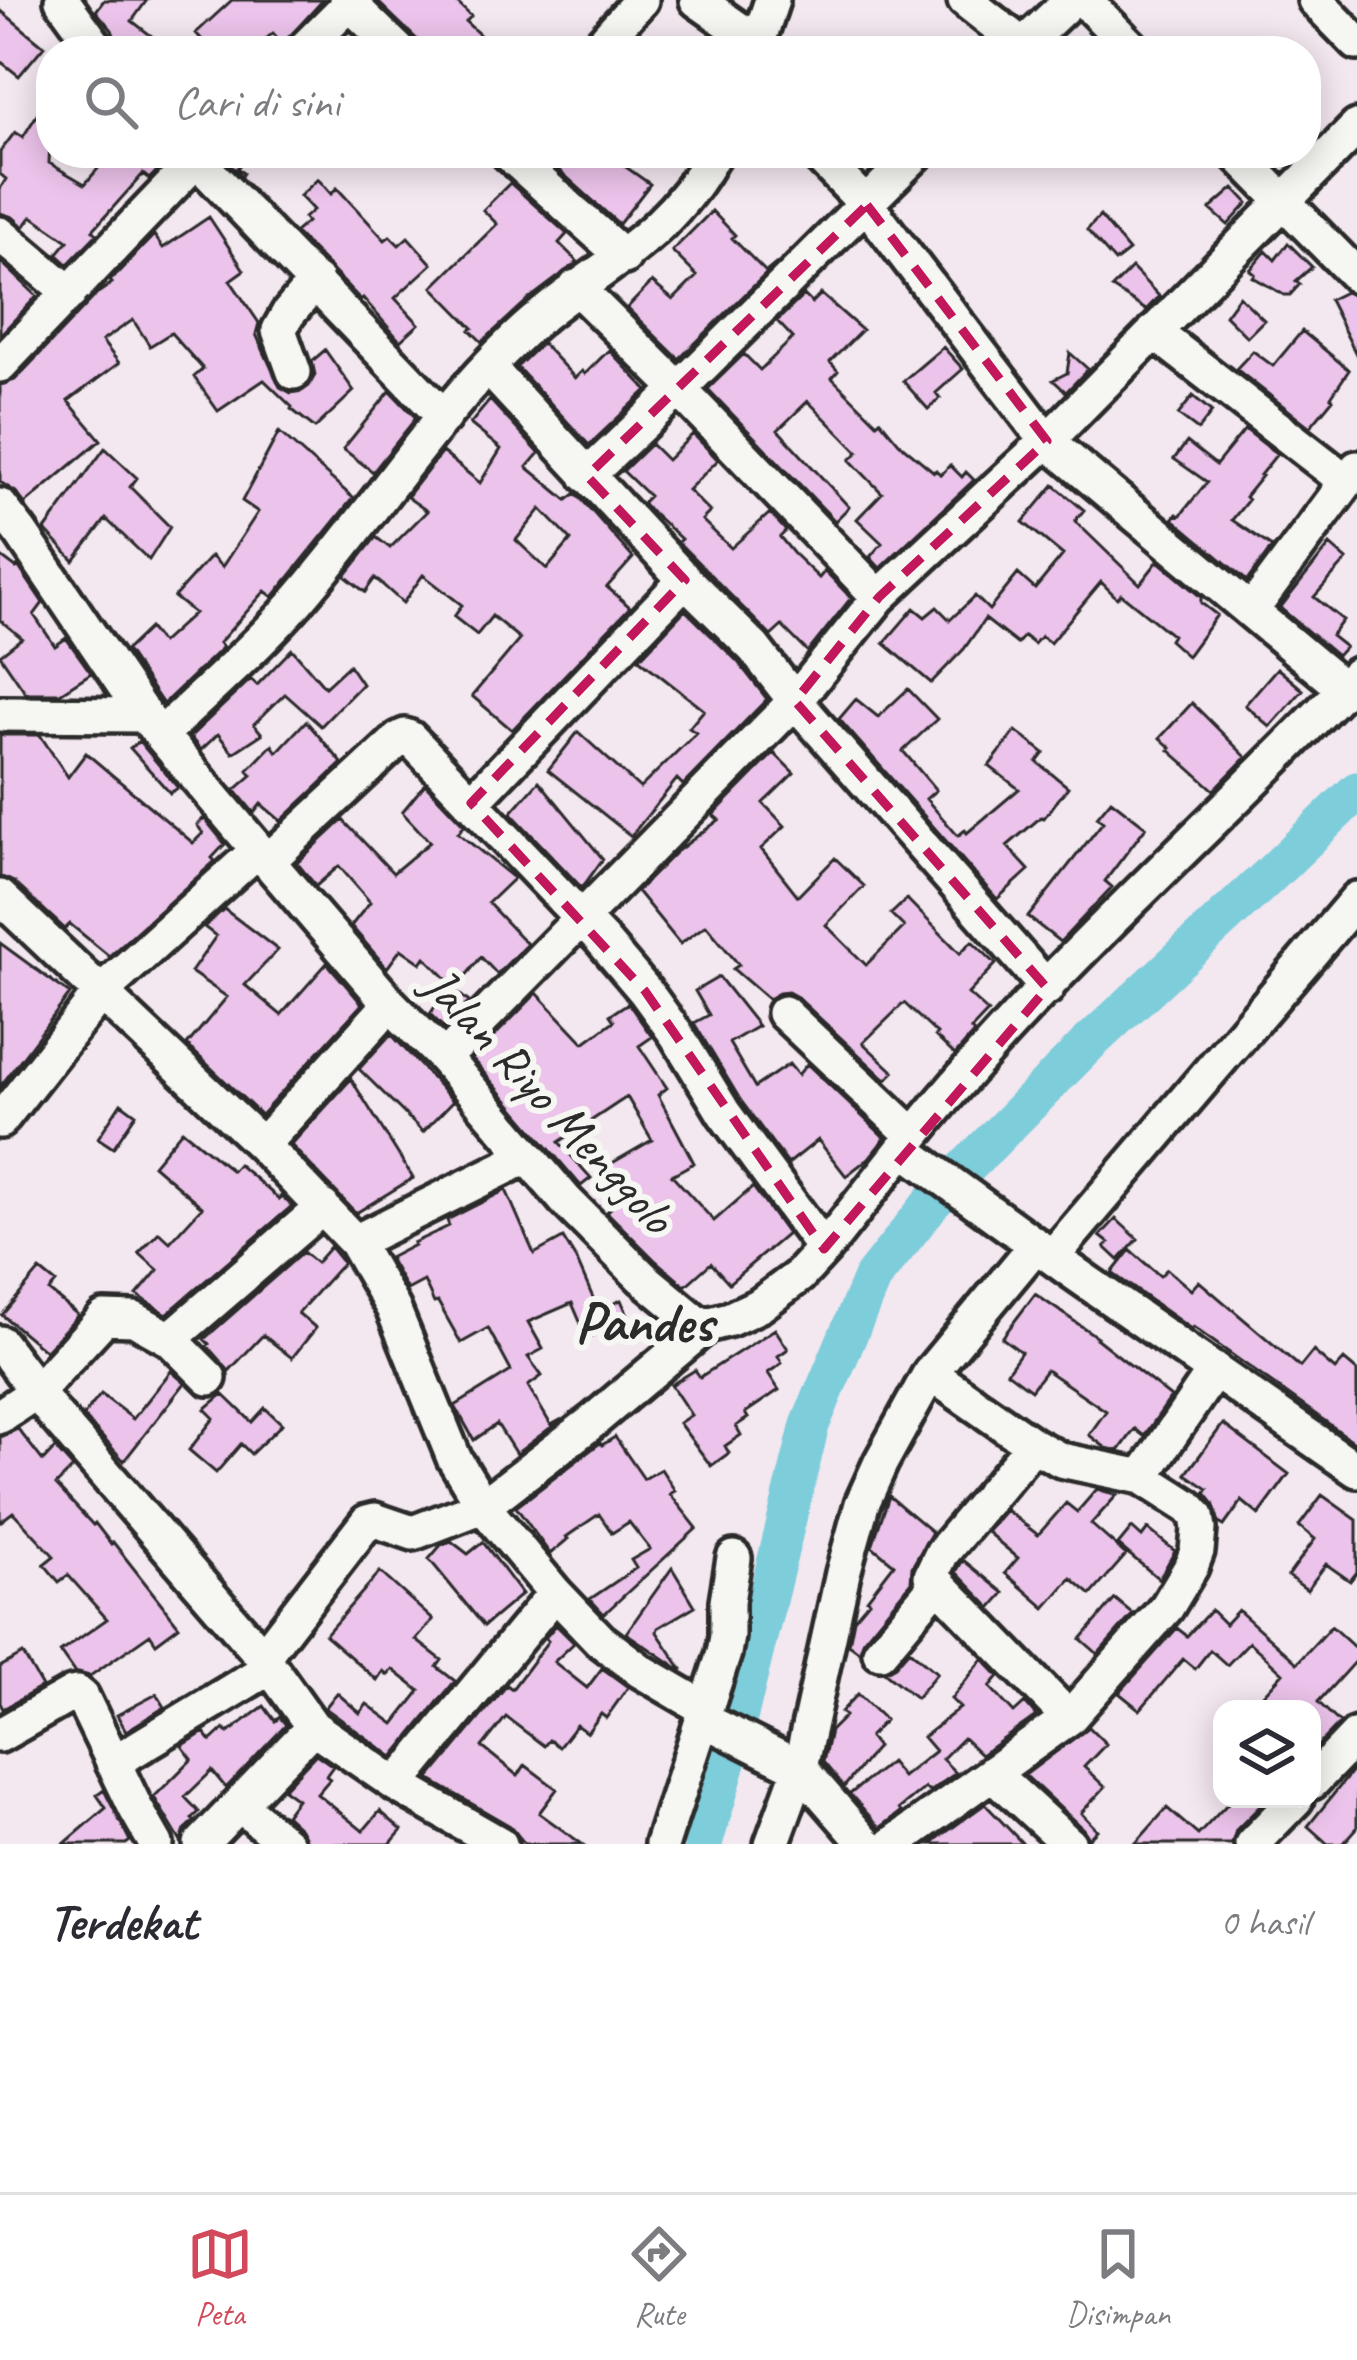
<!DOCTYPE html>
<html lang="id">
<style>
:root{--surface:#fff;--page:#f7f7f7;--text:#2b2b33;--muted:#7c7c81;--line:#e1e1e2;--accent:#d1495b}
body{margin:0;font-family:Caveat,sans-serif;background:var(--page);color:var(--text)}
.controls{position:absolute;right:36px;bottom:36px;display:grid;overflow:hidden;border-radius:24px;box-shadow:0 6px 30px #0003}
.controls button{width:108px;height:108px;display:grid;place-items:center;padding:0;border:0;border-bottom:3px solid var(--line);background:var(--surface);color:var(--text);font:60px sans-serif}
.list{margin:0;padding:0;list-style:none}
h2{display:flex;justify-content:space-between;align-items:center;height:156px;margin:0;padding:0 48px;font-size:51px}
h2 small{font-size:39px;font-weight:400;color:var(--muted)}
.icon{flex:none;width:66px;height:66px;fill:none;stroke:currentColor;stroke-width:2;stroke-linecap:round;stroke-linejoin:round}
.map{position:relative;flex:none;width:1357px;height:1844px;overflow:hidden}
.search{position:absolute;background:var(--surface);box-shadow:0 6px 30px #0003;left:36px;right:36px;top:36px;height:132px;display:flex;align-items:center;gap:30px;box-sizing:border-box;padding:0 42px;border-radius:48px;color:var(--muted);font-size:45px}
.sheet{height:348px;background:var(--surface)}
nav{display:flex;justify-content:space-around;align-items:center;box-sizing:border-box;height:168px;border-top:3px solid var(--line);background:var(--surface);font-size:33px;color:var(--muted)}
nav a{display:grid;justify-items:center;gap:6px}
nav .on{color:var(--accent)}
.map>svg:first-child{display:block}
</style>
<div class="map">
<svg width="1357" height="1844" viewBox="0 0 1357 1844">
<rect width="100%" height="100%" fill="#f3e7f0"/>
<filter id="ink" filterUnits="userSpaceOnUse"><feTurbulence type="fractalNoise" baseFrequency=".00833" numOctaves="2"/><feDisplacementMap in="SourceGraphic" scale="24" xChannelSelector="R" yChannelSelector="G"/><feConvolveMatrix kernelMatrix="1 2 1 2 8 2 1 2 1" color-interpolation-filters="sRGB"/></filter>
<g filter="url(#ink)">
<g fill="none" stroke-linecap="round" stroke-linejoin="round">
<path stroke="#7ecddb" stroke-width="39" d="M703,1844L728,1759L810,1425L872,1278L933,1201L1087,1045L1270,875L1357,791"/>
</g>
<path fill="#ecc3eb" stroke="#2b2b2b" stroke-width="3" fill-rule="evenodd" d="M104,0H147L132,21L171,51H120L112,30L96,11Z
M232,0H323L283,44L273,33L252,51H212L196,33Z
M376,0H454L471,16L466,22L497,51H429Z
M0,10L44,46L19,76L0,61Z
M40,110L51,118L49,163L85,184L111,153H156L166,162L149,179L143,174L93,230L97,234L68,264L57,254L68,241L32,216L24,227L13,217L0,213V189L6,179L0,174V152L15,132L23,137Z
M223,153H250L237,168L243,173L241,176L223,157Z
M540,153H606L650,184L619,224Z
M318,179L331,194L337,188L385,240L390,236L399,245L408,237L432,264L395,298L419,324L400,341L363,298L361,300L295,232L307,222L304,218L313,210L300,196Z
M510,183L567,234L559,243L578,262L529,299L482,342L470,330L473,328L433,287L497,224L483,210Z
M1234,188L1248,203L1228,225L1210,209Z
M712,211L735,235L732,238L766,272L777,263L679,359L627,308L652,282L673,300L697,276L672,251Z
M1100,216L1129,251L1115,262L1087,230Z
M209,217L244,270L230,280L259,323L256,334L280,387L291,393L302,391L309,386L315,375L312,361L325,350L354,391L315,428L291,409L292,407L264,380L218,411L194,377L203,369L171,333L150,346L133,320L102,341L119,363L68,401L101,440L25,504L16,492L0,482V385L15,380L98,293L112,283L110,281L154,235L163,248Z
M1288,243L1312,267L1296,281L1300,284L1290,295H1284L1253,277L1255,274L1250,270L1266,251L1275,260Z
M0,261L37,296L0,335Z
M1132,268L1159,296L1146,310L1112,288Z
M1345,292L1357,296V356L1329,300Z
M821,294L862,330L830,362L838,371L832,378L877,423L880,420L899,443L934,472L936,470L941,475L950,465L962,477L966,472L974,480L880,568L870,557L882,543L857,519L882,493L850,460L858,452L808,401L778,430L849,507L835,521L708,389L744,354L760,370L793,338L777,321L804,295L812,303Z
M1239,296L1264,320L1247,337L1225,315Z
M1302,331L1349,370L1331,397L1333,399L1310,427L1236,369L1253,351L1273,366Z
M542,343L575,378L582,371L585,374L609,350L647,390L589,445L517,367Z
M943,347L963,369L936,393L940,398L928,409L903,381Z
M1070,353L1088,369L1066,392L1053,380L1067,373Z
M390,391L416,418L373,472L343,449Z
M1193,396L1212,412L1198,430L1178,415Z
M490,400L539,453L527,467L567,500L576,493L633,558L607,587L630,607L512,730L472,696L520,639L492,616L477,635L454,617L462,605L423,575L403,603L375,578L365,592L345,576L376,537L390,548L427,511L407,497L442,452L480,483L501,449L470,424ZM541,509L571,540L547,569L516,540Z
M1245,429L1277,454L1260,475L1262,476L1245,497L1248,500L1232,520L1272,547L1247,581L1173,519L1177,514L1180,516L1207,482L1174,459L1187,442L1216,465Z
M279,432L353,498L273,597L265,591L219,643L223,647L163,704L126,650L149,628L161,643L194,613L174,597L211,556L222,567L258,512L242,501Z
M693,434L718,460L688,490L710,512L702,520L731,548L770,513L786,531L780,537L793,553L819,578L825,571L851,598L808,652L782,626L771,636L678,542L681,539L642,503L649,496L623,471L651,444L667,460Z
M105,448L137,478L130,487L170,527L149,560L106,519L74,561L45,530Z
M1054,485L1084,510L1075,521L1140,584L1158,561L1201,597V603L1217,615L1187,656L1169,640L1172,635L1121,594L1117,598L1101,582L1050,643L1041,636L1034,644L1024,636L1017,644L985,619L964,649L931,683L884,643L914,608L925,617L937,607L950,620L975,596L989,610L1018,574L1035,589L1063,555L1023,522Z
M1330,545L1347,560L1314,597L1343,620L1331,636L1345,647L1337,656L1280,608Z
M0,556L16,568L18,566L43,603L34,615L55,646L66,638L91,673L60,693H26L0,655L22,638L0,620Z
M685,610L738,662L767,699L683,785L677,779L631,836L548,770L578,732L640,788L696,733L689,728L704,710L639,659Z
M292,649L325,687L349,665L362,684L321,726L285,694L254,724L262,734L233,753L218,734L201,750L190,737L251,679L257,685Z
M1277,668L1303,690L1270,727L1245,705Z
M908,689L937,719L903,751L936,790L926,799L958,836L965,830L967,833L1019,789L989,766L1016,731L1044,753L1037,762L1068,787L1044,818L1041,817L1007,846L1029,870L997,899L839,719L856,699L878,717Z
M1192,703L1246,757L1214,790L1169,750L1171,748L1160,738Z
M306,721L342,763L281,821L261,804L254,813L235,790L252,775L248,770L272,745L277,752Z
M0,735H40L68,777L86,753L193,843L203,833L197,825L204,818L225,844L212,858L215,861L109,956L70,924L65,929L14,882L0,877Z
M139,741L178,788L170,793L130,748Z
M774,753L794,773L763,803L785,826L761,849L798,896L835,858L864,886L826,925L866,965L904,927L891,914L907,899L960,953L972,941L996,964L968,994L988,1012L971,1030L974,1033L955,1055L935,1036L937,1034L904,1003L863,1043L894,1072L886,1080L797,997L788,992L779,993L768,999L733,969L739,965L706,925L680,944L637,891L676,852L719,820L713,815Z
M539,781L603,859L582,888L511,813Z
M425,784L464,825L458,833L514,878L488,903L527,944L497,974L481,957L456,988L425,957L421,963L401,949L387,968L351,926L370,902L339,866L316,886L297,863L343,820L393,873L430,842L402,812Z
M1111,800L1146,827L1105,881L1112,887L1060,942L1028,917L1103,822L1097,817Z
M224,909L278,950L245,985L281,1015L327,963L362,1004L261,1115L187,1045L227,997L191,972L216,936L204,927Z
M0,943L70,994L0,1087Z
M719,977L758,1026L729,1043L755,1087L789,1064L798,1075L807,1064L885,1138L869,1158L846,1176L818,1140L788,1164L741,1101L694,1023L709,1015L695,991Z
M449,986L469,1002L444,1028L430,1014Z
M537,993L584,1043L614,1021L610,1015L628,1003L652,1037L639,1046L667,1088L658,1095L694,1163L672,1175L714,1221L753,1187L787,1234L729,1283L711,1263L685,1286L656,1261L607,1212L623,1195L607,1166L652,1140L627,1097L559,1142L591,1178L581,1186L472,1059Z
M391,1034L453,1101L423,1132L359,1069Z
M351,1079L413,1178L356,1213L291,1145Z
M121,1103L136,1114L113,1148L98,1138Z
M182,1130L232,1171L238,1164L279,1199L281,1196L292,1206L167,1314L137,1295L158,1270L139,1253L159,1232L170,1242L202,1207L153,1165Z
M506,1190L534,1254L563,1238L577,1261L597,1307L602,1305L603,1308L621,1300L630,1320L587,1338L572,1303L528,1322L543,1349L528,1357L542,1376L528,1386L551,1425L562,1419L516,1454L497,1424L474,1440L455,1406L511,1371L488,1328L461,1343L438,1302L434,1303L424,1281L407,1290L389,1258L414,1245L413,1243L449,1226L447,1220Z
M1116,1219L1138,1239L1119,1260L1105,1247L1109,1243L1100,1236Z
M330,1247L343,1263L298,1313L316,1328L292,1358L263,1335L229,1371L207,1346L209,1344L204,1339L303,1252L316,1263Z
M1130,1250L1160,1276L1167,1269L1191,1290L1199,1281L1300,1367L1313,1351L1335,1370L1344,1360L1357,1371V1444L1193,1327L1191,1329L1112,1273Z
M40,1270L56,1283L49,1291L78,1315L45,1351L2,1315Z
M1035,1294L1097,1337L1096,1338L1171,1397L1144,1436L1135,1429L1119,1451L1106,1448L1089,1435L1106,1411L1046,1370L1031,1390L1007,1372L1021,1352L1002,1338Z
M775,1329L788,1349L778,1356L782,1363L768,1373L779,1390L745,1413L748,1418L736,1426L741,1435L725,1446L729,1453L711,1466L679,1423L691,1415L671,1385L695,1370L700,1377Z
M171,1371L185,1383L124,1461L83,1416L101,1394L133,1419Z
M223,1394L252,1422L265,1408L282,1424L251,1454L241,1444L216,1473L189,1450L214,1418L205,1409Z
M1223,1424L1289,1474L1259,1515L1242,1501L1224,1526L1219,1523L1213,1503L1205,1493L1208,1489L1186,1474Z
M18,1429L43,1461L55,1448L73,1468L56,1485L93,1525L95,1523L111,1544L113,1542L179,1626L156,1643L150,1634L90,1676L74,1672L60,1652L107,1619L68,1575L59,1582L44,1564L54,1556L13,1512L0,1522V1437Z
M615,1437L644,1479L661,1469L675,1491L670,1494L697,1528L604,1614L590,1599L636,1568L631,1560L650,1549L629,1522L612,1533L599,1514L566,1537L568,1539L550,1554L516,1507L600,1443L602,1445Z
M1097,1489L1117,1495L1091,1524L1126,1555L1091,1595L1071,1578L1045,1608L1005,1573L1018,1558L987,1532L1006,1510L1038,1535L1066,1503L1077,1512Z
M1322,1495L1357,1520V1572L1350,1581L1326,1564L1307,1590L1288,1576L1315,1539L1299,1526Z
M889,1496L932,1532L912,1567L911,1582L864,1639L860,1652L849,1644L854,1619L869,1601L867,1599L894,1564L872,1546Z
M1132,1528L1142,1537L1148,1529L1175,1551L1159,1579L1118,1545Z
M451,1541L468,1554L483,1542L522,1594L484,1626L429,1559L441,1545Z
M963,1560L1004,1593L991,1608L956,1572Z
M672,1568L695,1606L658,1628L657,1632L682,1669L681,1670L626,1633Z
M380,1572L433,1620L416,1640L442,1660L437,1667L455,1681L393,1757L325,1708L337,1693L360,1713L367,1704L394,1724L420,1691L392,1669L388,1675L383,1671L377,1680L325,1635Z
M1115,1599L1133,1614L1098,1654L1081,1639Z
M1211,1610L1225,1624L1238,1610L1297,1663L1331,1626L1357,1650V1659L1318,1702L1340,1723L1312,1752V1709H1250L1283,1673L1249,1642L1227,1665L1210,1650L1195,1669L1183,1659L1140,1710L1119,1693L1177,1628L1187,1636Z
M556,1625L574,1643L554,1662L587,1688L602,1668L628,1687L606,1718L601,1714L587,1733L576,1725L559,1747L549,1740L544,1746L506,1717L482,1747L518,1776L525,1765L557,1789L539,1813L582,1844H525L510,1826L429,1779L507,1685L512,1689L548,1641L545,1638Z
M909,1650L937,1673L916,1698L884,1672L895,1666Z
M23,1654L42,1687L3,1709L0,1703V1667Z
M983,1659L999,1676L990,1687L1014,1713L1025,1703L1036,1716L981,1755L963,1738L942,1759L956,1773L929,1792L925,1788L899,1809L901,1812L880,1828L850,1794L890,1762L902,1777L935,1751L923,1737L960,1708L951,1699Z
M157,1694L165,1707L126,1731L117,1715Z
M858,1694L885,1720L869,1737L877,1747L844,1787L823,1762L830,1731L845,1716L841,1712Z
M264,1706L275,1721L280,1717L286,1725L226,1788L212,1771L185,1797L199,1812L192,1819L194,1821L185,1830L181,1842L154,1797L192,1759L182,1746L204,1732L211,1741L224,1729L228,1733Z
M1089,1727L1106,1744L1084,1767L1105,1787L1081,1813L1097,1830L1089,1838L1083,1829L1025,1775Z
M316,1754L333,1766L326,1776L330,1779L317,1794L363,1831L380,1811L402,1830L390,1844H307L300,1829L285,1815L297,1799L283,1789Z
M1357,1765V1828L1343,1844H1328L1308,1826Z
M104,1790L130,1841L126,1844H64L106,1808L97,1795Z
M1232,1799H1255L1261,1805L1236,1830L1232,1844H1135L1167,1808L1198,1835Z
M985,1804L1023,1844H931L938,1838Z"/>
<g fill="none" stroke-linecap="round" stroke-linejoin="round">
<g stroke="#2b2b2b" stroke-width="42">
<path id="minor" d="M62,0L99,51
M346,0L399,51
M697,0L757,42
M965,0L1022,45
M1084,0L1135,51
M1315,0L1357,43
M302,51L353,0
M595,51L641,0
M755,51L772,0
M1017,51L1071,0
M190,153L444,417
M508,153L624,257
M816,153L867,205L1047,441L1344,689
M1236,153L1357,276
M0,234L70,293
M576,287L679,389L879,597
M1154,332L1347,482
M0,365L203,153
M488,367L685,580L754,648L795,701L1047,988
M294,372L279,330L288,314L316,281
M587,476L679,389L917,153
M0,506L21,533L144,715L258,850L390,1004L444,1058L566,1201L642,1277L695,1321L707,1325L730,1319L760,1305L799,1276L824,1249L903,1149L1070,1270L1357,1470
M1251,611L1357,468
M0,714L144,715
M161,735C204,693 252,652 292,607C369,520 431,419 515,339C588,269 663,248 714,153
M471,803L685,580
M268,861L399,739L405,736L410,738L601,939L645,991L676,1034L724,1113L824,1249
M0,897L262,1145L355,1242L393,1308L454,1458L483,1506L555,1593L600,1640L641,1671L706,1709
M784,1013L913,1135
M444,1058L795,701L879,597L1047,441L1357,127
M0,1121L102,991L258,850
M262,1145L390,1004
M903,1149C1038,977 1207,834 1357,675
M355,1242L526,1157
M1052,1257L1357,899
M170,1339L209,1378
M0,1343L52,1412L263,1657L313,1727L397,1785L500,1844
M0,1416L36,1392L104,1318L134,1319L170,1339L323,1207
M1033,1445L942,1553L931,1576L1069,1718
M1142,1477L1215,1370
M880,1652L937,1584
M263,1657L367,1522L375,1520L413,1533L483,1506L592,1422L707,1325
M704,1720L800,1768L772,1844
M0,1735L72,1694L77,1693L82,1697L136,1809L156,1844
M113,1763L269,1668
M994,1775L1069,1844
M1312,1782L1357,1735
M397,1785L555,1593
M240,1805L286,1844
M201,1844L313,1727
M662,1844L724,1653L727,1636V1601L734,1558
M866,1844L800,1768L843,1573L862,1504L881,1462L930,1373L1036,1245
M893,1844L1069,1718L1167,1607L1191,1567L1197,1551L1199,1529L1197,1516L1189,1507L1142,1477L1061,1460L1033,1445L930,1373
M1252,1844L1296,1799"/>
</g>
<use href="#minor" stroke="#f6f6f2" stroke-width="33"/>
</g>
</g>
<path fill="none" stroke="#c2185b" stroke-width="9" stroke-dasharray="24 15" stroke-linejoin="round" d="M867,205L1047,441L879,597L795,701L1047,988L824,1249L645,991L471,803L685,580L587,476Z"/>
<g text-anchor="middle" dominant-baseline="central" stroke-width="12" stroke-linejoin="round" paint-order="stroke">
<g font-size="51" fill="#2b2b2b" stroke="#f6f6f2">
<text transform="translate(549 1100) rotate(47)">Jalan Riyo Menggolo</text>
</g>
<g font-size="57" font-weight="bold" fill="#2b2b2b" stroke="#f6f6f2">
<text x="644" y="1322">Pandes</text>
</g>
</g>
</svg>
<div class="controls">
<button><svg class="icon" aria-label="layers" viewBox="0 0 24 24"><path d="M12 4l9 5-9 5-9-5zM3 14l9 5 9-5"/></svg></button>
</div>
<div class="search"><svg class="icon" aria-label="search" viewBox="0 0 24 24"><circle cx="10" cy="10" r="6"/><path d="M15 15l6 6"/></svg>Cari di sini</div>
</div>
<section class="sheet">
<h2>Terdekat<small>0 hasil</small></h2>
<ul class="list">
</ul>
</section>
<nav>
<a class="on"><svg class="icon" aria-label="map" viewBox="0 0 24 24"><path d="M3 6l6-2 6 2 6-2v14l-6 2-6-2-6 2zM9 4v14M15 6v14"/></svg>Peta</a>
<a><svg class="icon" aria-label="directions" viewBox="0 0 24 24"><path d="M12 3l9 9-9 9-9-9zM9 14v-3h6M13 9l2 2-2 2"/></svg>Rute</a>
<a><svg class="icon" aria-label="saved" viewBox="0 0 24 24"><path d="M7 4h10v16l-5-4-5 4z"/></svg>Disimpan</a>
</nav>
